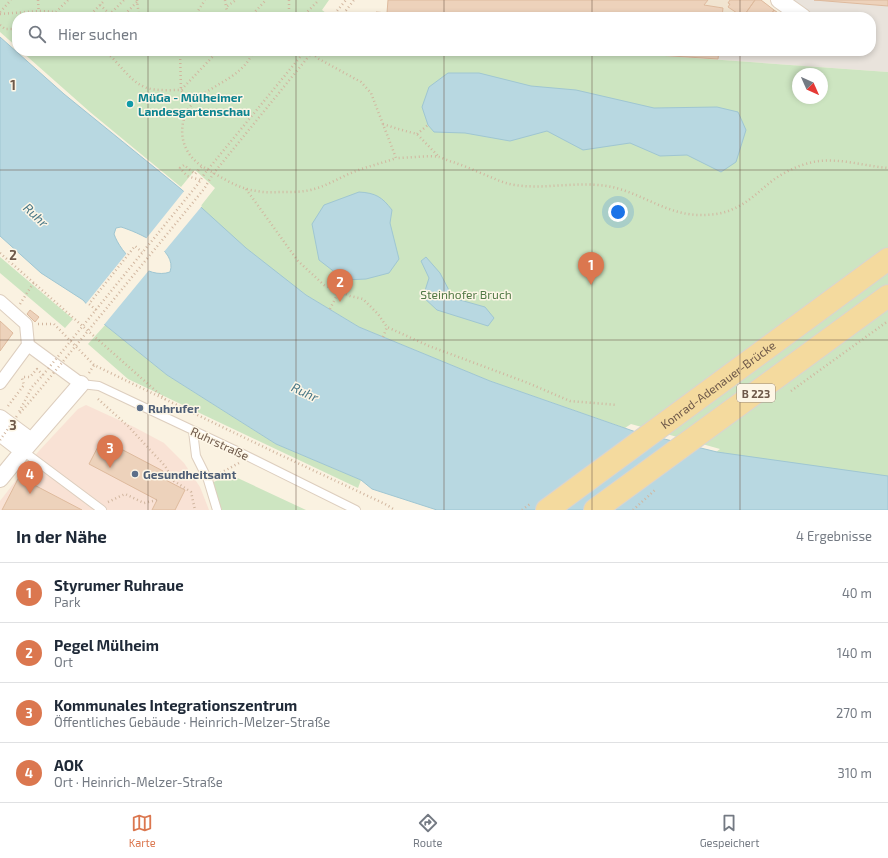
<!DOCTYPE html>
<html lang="de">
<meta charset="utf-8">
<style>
:root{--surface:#fff;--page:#f2f2f3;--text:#1f2937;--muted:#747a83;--line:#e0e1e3;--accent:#db774f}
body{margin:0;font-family:"Exo 2",sans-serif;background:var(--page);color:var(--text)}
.compass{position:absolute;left:792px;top:68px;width:36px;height:36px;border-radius:50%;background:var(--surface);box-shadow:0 2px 6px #0003;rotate:135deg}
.you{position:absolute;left:618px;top:212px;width:14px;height:14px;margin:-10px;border:3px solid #fff;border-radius:50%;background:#1a73e8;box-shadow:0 0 0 6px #1a73e833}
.badge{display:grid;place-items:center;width:26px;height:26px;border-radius:50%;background:var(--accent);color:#fff;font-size:13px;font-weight:700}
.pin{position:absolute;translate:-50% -33px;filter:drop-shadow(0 1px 2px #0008)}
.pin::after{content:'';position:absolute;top:21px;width:14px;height:12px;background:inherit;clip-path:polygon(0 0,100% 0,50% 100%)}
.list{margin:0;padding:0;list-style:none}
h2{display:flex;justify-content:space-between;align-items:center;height:52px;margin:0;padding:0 16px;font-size:17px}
h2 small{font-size:13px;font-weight:400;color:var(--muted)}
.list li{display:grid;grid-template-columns:26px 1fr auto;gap:12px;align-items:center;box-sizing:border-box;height:60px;padding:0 16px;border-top:1px solid var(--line)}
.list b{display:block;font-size:15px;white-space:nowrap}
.list p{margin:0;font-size:13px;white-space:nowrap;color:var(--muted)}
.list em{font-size:13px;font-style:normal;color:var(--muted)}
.icon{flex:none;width:22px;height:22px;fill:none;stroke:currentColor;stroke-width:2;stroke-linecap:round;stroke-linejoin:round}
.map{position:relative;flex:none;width:888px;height:510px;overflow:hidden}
.search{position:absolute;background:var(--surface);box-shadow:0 2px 6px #0003;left:12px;right:12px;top:12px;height:44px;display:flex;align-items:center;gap:10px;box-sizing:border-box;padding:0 14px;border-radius:16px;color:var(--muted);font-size:15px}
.sheet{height:292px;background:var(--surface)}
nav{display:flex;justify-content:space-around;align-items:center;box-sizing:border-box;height:56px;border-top:1px solid var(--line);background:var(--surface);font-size:11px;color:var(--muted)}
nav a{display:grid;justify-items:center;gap:2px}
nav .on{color:var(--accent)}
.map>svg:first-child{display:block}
</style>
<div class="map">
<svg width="888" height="510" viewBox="0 0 888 510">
<rect width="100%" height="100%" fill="#faf2e1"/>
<path fill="#f1e4d0" d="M708,0H761L784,17H722L704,5Z"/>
<path fill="#f9e2d5" d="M86,405L134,427L164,443L184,463L200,487L209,510H0V501L38,452L78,409Z"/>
<path fill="#e9e3dc" d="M794,0H888V72L597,51H871V17H813V14Z"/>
<path fill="#cde5c1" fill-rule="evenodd" d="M0,0H329L322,10L331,17H17V47L0,32Z
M21,51H597L888,72V510H655L643,508L720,449L631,424L625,428L490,381L359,327L306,295L273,270L235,239L200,207L215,188L195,170L181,187L90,112ZM798,74H822V98H798Z
M0,257L73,319L65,328L0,273Z
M105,325L167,375L276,444L361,480L358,488L128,379L88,344Z
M229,474L306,510H222L212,483Z"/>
<path fill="#b8d8e1" stroke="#9fc6d2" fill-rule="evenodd" d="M0,37L64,94L181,189L246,248L306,295L359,327L490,381L636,432L717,452L888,476V510H437L372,489L361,480L276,444L167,375L105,325L83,300L41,273L0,236ZM121,227C137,232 178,249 170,272C147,280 121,254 114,234L116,228Z
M448,73H479L531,86L576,90L654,108L717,107L738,112L746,130L736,162L721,172L687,155L660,156L630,143L583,150L547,131L510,141L465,133L434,132L428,125L422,107L429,87Z
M359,192C376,193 382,197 392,210L390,223L399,259L389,273L366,279L345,280L319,260L312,224L324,205Z
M426,257L440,273L453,298L485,307L494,318L488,326L437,310L423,297L429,278L421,261Z"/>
<path fill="#faf2e1" d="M185,190L202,206L163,253L145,240Z
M127,253L135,260L150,269L103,326L85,305Z"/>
<path fill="#edd2bb" stroke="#deba9d" d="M388,0H708L704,5L723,8L722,17H376V12L387,13Z
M730,0H755L743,17L728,7L730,4L728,3Z
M755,0H761L774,10L769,17H743Z
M814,0H888V6Z
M774,10L784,17H769Z
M597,51H719L718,59Z
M30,310L39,317L35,322L27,314Z
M0,321L13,333L0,351Z
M102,439L163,471L160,477L185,490L175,510H152L157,500L89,464Z
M19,477L82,510H2Z"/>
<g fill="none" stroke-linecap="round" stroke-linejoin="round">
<g stroke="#ddcebe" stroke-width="10">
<path id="service" d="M81,384L99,386L237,451L356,510
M193,431L196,456L208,480L217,510
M23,451L102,510"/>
</g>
<g stroke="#ddcebe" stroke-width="14">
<path id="pedestrian" d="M0,301L26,324L28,345L81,384
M0,383L28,345"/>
</g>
<g stroke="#ddcebe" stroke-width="18">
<path id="minor" d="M779,0L803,17
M0,418L31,441
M0,433L23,451
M0,479L23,451L81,384"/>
</g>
<g stroke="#d9d4d0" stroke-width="24">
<g id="primary">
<path id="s1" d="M547,510L888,259"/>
<path d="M595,510L888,296"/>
</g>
</g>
<path stroke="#d1b69f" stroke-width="2.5" stroke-dasharray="1 3" stroke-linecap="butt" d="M38,0L39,17
M137,0L139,17
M225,0L226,7
M289,0V17
M100,5L110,14L124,0
M0,12L11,0
M0,14L39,11L56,12L68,0
M88,17L103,2V0
M122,17L137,2
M194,17L205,0
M227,17L228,14L226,7L236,0
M250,17L266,0
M302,17L319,0
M332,17L346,0
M341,17L354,0
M0,25L5,29H15L17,31
M104,51C119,61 129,82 147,88C157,91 170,90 181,90L218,51
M180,51L181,90L194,103
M253,51C242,84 193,86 184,119C178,139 187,158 205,168C221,177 238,189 257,191C266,193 275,192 284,192C294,192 305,192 314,189C329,185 342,176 356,171C369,166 383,163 396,158
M309,51L319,59L361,82L371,93L396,158C409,158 427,155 439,157C443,158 448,161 453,162C461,165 470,168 478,172C492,177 501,183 515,185C547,190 580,180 612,187C643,194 668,215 700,215C711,215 723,214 733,209C748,203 759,191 772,181C784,172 799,165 813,162C838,157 863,166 888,168
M181,55L188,51
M383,124L398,129L417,134L439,157
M417,134L428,125
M200,180L187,176L180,168L184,165L195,174L202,166
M246,189L298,261L324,285L350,296L363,299L378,314L387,327L429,346L528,383L570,401L617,405
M0,253L165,399
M20,304L34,282
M330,309L339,291
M96,310L89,304L135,246L142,252
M38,324H54L94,365L272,451L385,504L395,510
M383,337L387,327
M89,373L94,365
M791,391L888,321
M98,399L128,426L165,466L174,481L191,492L195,510
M8,406L24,385L22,378L24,377H30L37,369L43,375L32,387L18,414
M20,413L38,392
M217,475L239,463
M108,502L125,494L144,503L157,500
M522,510L530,504
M633,510L655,490"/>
<use href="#service" stroke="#fff" stroke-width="8"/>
<use href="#pedestrian" stroke="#fff" stroke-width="12"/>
<use href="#minor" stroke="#fff" stroke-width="16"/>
<use href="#primary" stroke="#f4da9e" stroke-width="22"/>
<path stroke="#d1b69f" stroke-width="2.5" stroke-dasharray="1 3" stroke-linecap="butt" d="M43,375L198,184L205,173L305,51
M38,392L204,189L213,174L313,51
M0,440L17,416"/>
</g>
<path fill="none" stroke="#6e594a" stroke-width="1" stroke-opacity="0.55" d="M148,0V17M296,0V17M444,0V17M592,0V17M740,0V17M148,51V510M296,51V510M444,51V510M592,51V510M740,51V510M0,170H888M0,340H888"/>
<circle fill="#0f9aa8" stroke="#fdf6e6" stroke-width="1.5" cx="130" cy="104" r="4"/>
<g fill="#5c6f8a" stroke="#fdf6e6" stroke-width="1.5">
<circle cx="140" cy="408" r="4"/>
<circle cx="135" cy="474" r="4"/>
</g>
<g text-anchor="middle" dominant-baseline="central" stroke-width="3" stroke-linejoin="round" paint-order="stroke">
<rect fill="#fdf6e6" stroke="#998879" stroke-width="1" x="737" y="384" width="38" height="18" rx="3"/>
<g font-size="11" font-weight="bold" fill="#6e594a">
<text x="756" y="393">B 223</text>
</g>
<g font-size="12" font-weight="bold" fill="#0d838f" stroke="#fdf6e6" text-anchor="start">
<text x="138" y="97">MüGa - Mülheimer<tspan x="138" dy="14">Landesgartenschau</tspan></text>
</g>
<g font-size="12" fill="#527946" stroke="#fdf6e6">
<text x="466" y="294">Steinhofer Bruch</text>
</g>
<g font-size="12" fill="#6e594a" stroke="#fdf6e6">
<text stroke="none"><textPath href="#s1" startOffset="212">Konrad-Adenauer-Brücke</textPath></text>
<text transform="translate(220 443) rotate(25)">Ruhrstraße</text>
</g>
<g font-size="12" font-weight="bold" fill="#4e5e75" stroke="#fdf6e6" text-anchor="start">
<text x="148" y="408">Ruhrufer</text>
<text x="143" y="474">Gesundheitsamt</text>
</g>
<g font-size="13" font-style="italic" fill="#4a7887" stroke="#fdf6e6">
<text transform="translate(36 215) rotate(43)">Ruhr</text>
<text transform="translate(305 392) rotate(25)">Ruhr</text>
</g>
</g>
<g font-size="13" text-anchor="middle" font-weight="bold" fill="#6e594a" stroke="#fdf6e6" stroke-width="3" stroke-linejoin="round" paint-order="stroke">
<text x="13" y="90">1</text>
<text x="13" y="260">2</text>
<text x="13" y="430">3</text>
</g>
</svg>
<svg class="compass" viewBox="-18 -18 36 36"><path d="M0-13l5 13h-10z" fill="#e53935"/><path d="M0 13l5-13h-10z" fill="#747a83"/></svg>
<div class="you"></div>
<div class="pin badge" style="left:591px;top:285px">1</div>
<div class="pin badge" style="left:340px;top:302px">2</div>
<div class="pin badge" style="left:110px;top:468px">3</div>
<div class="pin badge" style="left:30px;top:494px">4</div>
<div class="search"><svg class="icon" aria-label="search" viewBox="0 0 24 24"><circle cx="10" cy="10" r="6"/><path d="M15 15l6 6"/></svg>Hier suchen</div>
</div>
<section class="sheet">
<h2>In der Nähe<small>4 Ergebnisse</small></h2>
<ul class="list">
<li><span class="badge">1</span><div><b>Styrumer Ruhraue</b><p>Park</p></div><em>40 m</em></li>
<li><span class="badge">2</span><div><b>Pegel Mülheim</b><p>Ort</p></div><em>140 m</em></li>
<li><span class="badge">3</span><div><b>Kommunales Integrationszentrum</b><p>Öffentliches Gebäude · Heinrich-Melzer-Straße</p></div><em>270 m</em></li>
<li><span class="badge">4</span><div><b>AOK</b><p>Ort · Heinrich-Melzer-Straße</p></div><em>310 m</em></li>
</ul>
</section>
<nav>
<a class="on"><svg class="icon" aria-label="map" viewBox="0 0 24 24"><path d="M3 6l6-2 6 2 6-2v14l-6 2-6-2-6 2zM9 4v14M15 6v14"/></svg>Karte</a>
<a><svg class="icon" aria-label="directions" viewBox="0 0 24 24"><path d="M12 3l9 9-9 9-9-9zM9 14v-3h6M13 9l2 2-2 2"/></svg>Route</a>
<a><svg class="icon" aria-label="saved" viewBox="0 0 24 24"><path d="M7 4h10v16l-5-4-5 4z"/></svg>Gespeichert</a>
</nav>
